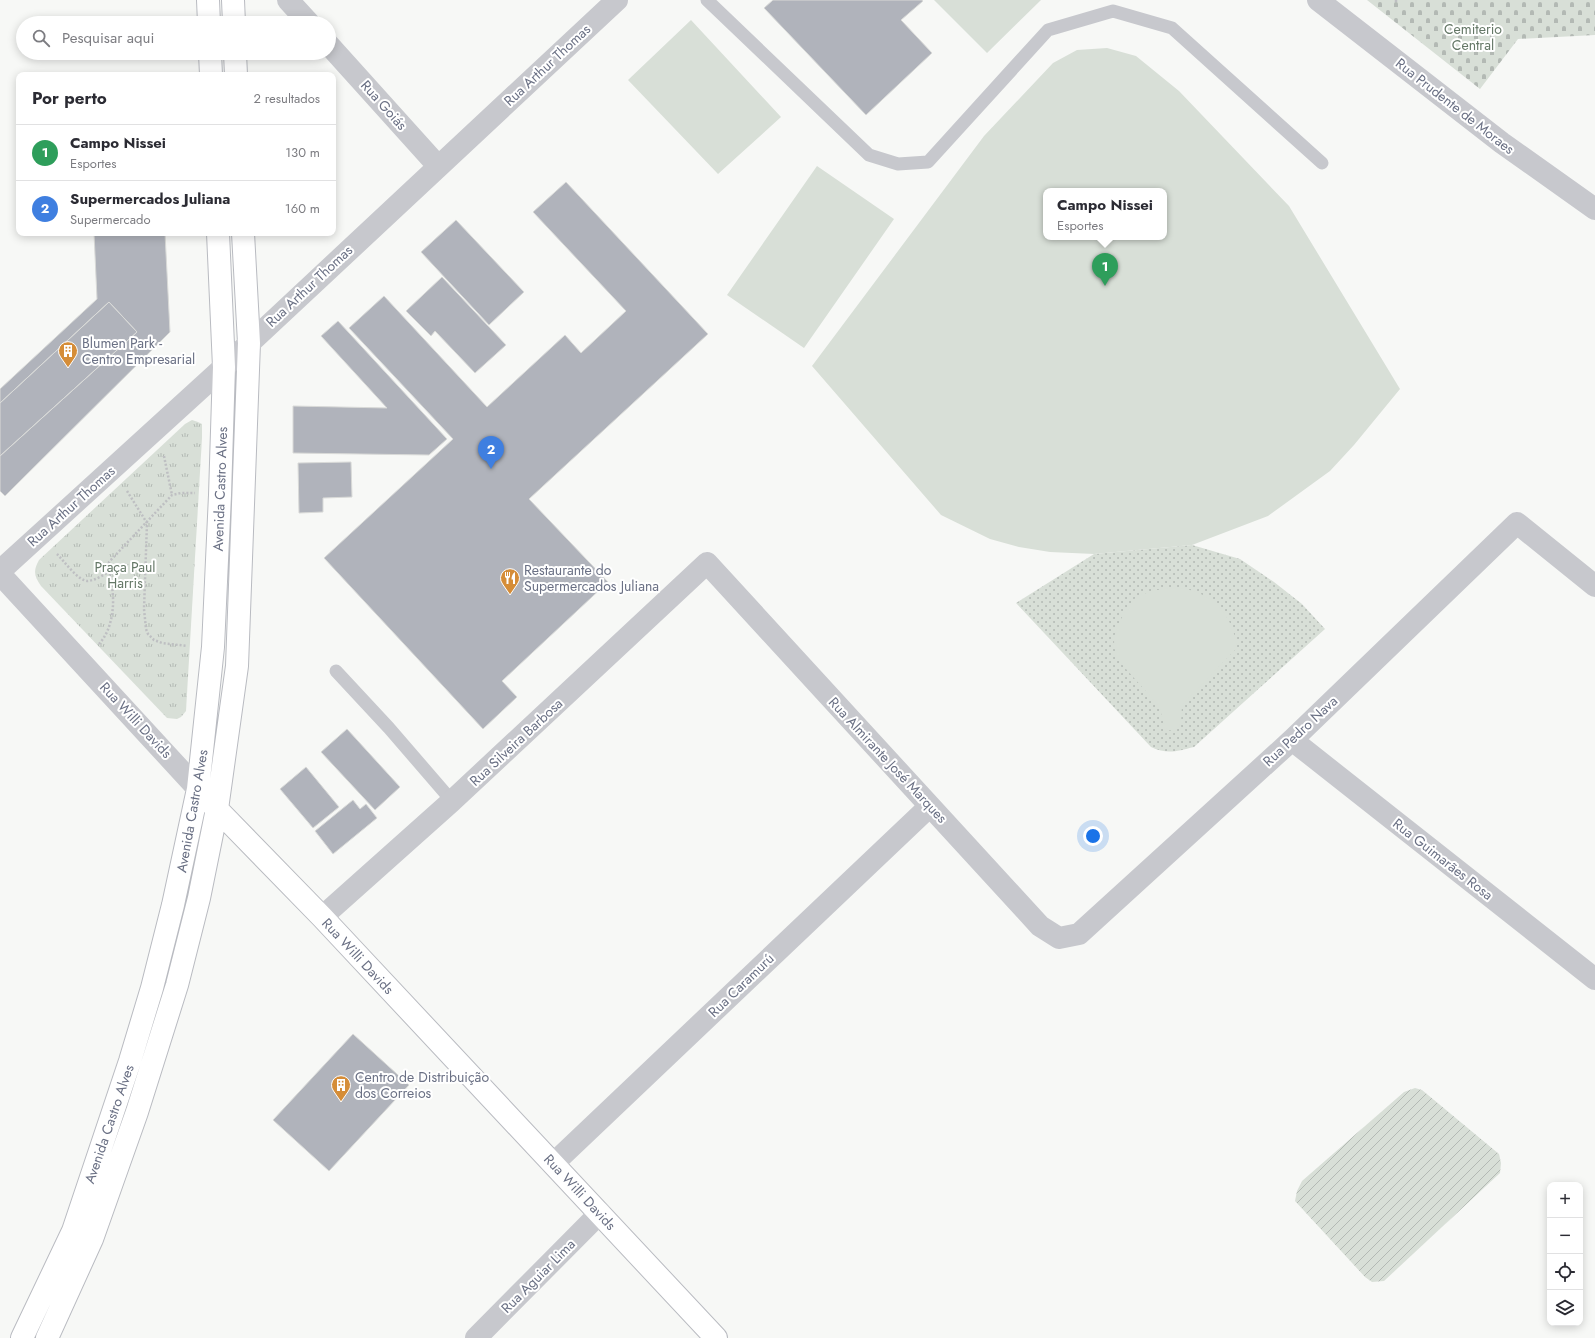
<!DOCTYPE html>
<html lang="pt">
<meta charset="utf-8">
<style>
:root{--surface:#fff;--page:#f7f7f7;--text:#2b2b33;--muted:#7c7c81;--line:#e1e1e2;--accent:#0f766e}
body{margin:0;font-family:Jost,sans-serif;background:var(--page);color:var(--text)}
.controls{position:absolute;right:12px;bottom:12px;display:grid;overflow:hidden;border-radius:8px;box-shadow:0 2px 10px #0003}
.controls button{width:36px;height:36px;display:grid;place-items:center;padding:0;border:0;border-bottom:1px solid var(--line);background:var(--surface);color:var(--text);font:20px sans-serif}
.you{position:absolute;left:1093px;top:836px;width:14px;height:14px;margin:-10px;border:3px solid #fff;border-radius:50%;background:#1a73e8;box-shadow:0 0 0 6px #1a73e833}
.badge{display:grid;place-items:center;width:26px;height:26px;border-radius:50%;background:var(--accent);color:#fff;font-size:13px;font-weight:700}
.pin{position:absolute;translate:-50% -33px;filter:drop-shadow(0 1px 2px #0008)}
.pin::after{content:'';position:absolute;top:21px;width:14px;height:12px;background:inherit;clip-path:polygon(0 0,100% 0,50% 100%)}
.popup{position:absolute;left:1043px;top:188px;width:124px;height:52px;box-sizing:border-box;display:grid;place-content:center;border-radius:8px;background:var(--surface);filter:drop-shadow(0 1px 3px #0005);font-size:13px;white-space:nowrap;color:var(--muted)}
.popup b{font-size:15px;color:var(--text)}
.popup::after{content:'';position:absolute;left:50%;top:100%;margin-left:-8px;border:8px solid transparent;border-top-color:var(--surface)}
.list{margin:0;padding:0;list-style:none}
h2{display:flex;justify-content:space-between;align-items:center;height:52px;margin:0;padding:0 16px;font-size:17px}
h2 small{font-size:13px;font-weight:400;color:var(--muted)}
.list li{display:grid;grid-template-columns:26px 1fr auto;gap:12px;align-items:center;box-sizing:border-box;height:56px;padding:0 16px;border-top:1px solid var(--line)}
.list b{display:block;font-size:15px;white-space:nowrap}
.list p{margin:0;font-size:13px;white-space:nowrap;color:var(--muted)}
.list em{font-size:13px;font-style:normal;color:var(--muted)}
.icon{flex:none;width:22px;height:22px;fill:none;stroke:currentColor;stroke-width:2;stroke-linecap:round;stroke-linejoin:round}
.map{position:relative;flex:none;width:1595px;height:1338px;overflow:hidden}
.search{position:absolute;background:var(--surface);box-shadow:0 2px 10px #0003;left:16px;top:16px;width:320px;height:44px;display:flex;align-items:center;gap:10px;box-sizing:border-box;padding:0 14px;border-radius:22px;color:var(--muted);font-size:15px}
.panel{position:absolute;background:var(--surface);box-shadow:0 2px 10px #0003;left:16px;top:72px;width:320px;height:164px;border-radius:8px}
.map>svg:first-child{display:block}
</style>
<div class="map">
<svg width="1595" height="1338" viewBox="0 0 1595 1338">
<defs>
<pattern id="grass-dots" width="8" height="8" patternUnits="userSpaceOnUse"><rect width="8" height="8" fill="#d8dfd7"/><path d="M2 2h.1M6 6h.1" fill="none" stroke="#b3b9b4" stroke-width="1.8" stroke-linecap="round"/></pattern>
<pattern id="cemetery-stones" width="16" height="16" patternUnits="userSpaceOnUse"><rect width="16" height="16" fill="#d8dfd7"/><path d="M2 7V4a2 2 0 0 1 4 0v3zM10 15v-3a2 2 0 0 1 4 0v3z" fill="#b3b9b4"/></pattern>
<pattern id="park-tufts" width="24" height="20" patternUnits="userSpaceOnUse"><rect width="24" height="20" fill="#d8dfd7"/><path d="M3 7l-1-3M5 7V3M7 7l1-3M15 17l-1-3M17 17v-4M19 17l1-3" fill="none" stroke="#b3b9b4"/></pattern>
<pattern id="garden-furrows" width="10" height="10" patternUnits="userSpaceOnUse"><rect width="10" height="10" fill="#d8dfd7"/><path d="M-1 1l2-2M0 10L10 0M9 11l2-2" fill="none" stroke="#b3b9b4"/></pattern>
</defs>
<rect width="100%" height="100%" fill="#f7f8f6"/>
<path fill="url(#grass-dots)" d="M1192,545L1240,559L1274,582L1302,604L1325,629L1194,747C1177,751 1168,755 1151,747L1016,603L1094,554Z"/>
<path fill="url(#cemetery-stones)" d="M1367,0H1595V35L1518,39L1480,89Z"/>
<path fill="url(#park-tufts)" d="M192,420L198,422L202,424V438L186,711L181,717L177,719L167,718L41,586C34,576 33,571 39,560L185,424Z"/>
<path fill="url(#garden-furrows)" d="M1415,1088L1422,1090L1499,1154L1501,1163L1500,1173L1384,1281L1372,1282L1365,1277L1295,1201L1297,1191L1302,1181L1404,1092Z"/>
<path fill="#d8dfd7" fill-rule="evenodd" d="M934,0H1041L987,53Z
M691,20L781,117L718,174L628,80Z
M1107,48L1136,56L1179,91L1289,206L1400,389L1354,445L1330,471L1268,516L1192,545L1094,554L1050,552L1019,547L990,539L941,515L812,366L984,136L1053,63L1077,50ZM1046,191H1164V237H1046Z
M817,166L894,219L804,348L727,295Z
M1179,588C1213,592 1233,615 1237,648L1182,705C1181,714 1183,726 1175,731L1168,730L1165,727L1159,706L1118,660C1110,640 1115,628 1126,611C1129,606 1132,600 1137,597C1150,590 1165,588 1179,588Z"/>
<path fill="#b0b3bb" stroke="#d9dad8" d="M773,0H922L923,1L901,20L932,53L866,115L764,8Z
M566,182L708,334L529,499L608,582L502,681L517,697L483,729L324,558L453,439L349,328L384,296L487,407L565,335L581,353L626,311L533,212Z
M456,220L524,292L489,325L421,252Z
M94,233H165L170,332L5,496L0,491V456L137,332L109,302L0,403V389L97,299Z
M442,277L506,345L475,373L435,331L431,336L406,311Z
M109,302L137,332L0,456V403Z
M338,321L447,439L429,455L293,453V406L387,408L321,336Z
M351,462L352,497L323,498V512L299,513L298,463Z
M347,729L400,787L375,810L321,752Z
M306,767L339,807L313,828L280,789Z
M353,800L360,809L366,804L377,818L333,854L315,831Z
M353,1034L409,1085L329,1171L273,1120Z"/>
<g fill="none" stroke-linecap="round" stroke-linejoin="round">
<g stroke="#b9bbc1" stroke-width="24">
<path id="secondary" d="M208,0L209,23
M233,0L234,23
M210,53L211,75
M235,53L236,75
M209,801L322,917L716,1338
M22,1338L73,1231L130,1061L152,988L173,905L198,789L213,647L220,495L224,367L218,233
M47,1338L92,1239L137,1112L177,985L199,898L217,809L237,666L249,343L243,233"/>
</g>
<path stroke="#bebfc2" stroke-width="2.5" stroke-dasharray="2 2" stroke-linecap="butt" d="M1396,0V4
M164,456L172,495
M127,491L147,523L144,609L146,629L148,634L154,640L162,643L187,646
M57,554C64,561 78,581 88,581C96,580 103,575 109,572
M99,644C112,630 115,606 112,587C111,579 109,571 109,562L172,495L181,493H195"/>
<path stroke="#c7c8cd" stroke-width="13" d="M707,0L869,155L898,164L928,162L1048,30L1113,11L1172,28L1322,163
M336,671L389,728L452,801"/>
<path stroke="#c7c8cd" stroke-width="22" d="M288,0L309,23
M1318,0L1502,143L1595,209
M329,45L438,166
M0,571L224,367L617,0
M0,574L198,789
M1292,740L1595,979
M322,917L452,801L707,563L1040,926L1059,938L1079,934L1292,740L1517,523L1595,586
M553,1164L930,806
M476,1338L600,1213"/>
<use href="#secondary" stroke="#fff" stroke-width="22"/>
</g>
<defs>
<g id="building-pin" transform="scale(1)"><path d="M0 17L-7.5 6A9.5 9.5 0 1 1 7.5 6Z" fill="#d58d38" stroke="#fff"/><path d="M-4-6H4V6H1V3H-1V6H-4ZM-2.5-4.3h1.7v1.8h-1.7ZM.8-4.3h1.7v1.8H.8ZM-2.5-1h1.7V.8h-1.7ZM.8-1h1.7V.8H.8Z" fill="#fff"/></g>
<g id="restaurant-pin" transform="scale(1)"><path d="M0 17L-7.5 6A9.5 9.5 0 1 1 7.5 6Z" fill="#d58d38" stroke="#fff"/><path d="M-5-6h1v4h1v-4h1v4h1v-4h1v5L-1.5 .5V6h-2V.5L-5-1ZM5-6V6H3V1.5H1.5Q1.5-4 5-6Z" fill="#fff"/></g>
</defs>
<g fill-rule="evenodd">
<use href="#building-pin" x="68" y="351"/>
<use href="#restaurant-pin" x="510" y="578"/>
<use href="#building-pin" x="341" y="1085"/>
</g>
<g text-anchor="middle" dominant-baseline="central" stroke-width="4" stroke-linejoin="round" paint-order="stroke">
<g font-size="14" fill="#647766" stroke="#fff">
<text x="1473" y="29">Cemiterio<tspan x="1473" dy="16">Central</tspan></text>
<text x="125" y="567">Praça Paul<tspan x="125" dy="16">Harris</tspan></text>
</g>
<g font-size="14" fill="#6a7084" stroke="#fff">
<text transform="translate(547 65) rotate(-43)">Rua Arthur Thomas</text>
<text transform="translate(384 105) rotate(48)">Rua Goiás</text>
<text transform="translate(1455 106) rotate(38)">Rua Prudente de Moraes</text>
<text transform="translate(309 286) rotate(-43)">Rua Arthur Thomas</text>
<text transform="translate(220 489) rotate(-88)">Avenida Castro Alves</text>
<text transform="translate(71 506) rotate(-42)">Rua Arthur Thomas</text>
<text transform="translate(136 720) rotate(47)">Rua Willi Davids</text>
<text transform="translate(1300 731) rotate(-43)">Rua Pedro Nava</text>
<text transform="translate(516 742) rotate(-43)">Rua Silveira Barbosa</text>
<text transform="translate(888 760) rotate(47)">Rua Almirante José Marques</text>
<text transform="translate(192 811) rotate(-80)">Avenida Castro Alves</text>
<text transform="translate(1443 859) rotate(38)">Rua Guimarães Rosa</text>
<text transform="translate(358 956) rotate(47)">Rua Willi Davids</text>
<text transform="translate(741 985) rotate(-44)">Rua Caramurú</text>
<text transform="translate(109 1124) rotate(-71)">Avenida Castro Alves</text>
<text transform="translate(580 1192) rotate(47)">Rua Willi Davids</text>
<text transform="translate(538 1276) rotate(-45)">Rua Aguiar Lima</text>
</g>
<g font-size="14" fill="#6a7084" stroke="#fff" text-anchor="start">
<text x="82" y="343">Blumen Park -<tspan x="82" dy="16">Centro Empresarial</tspan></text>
<text x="524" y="570">Restaurante do<tspan x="524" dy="16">Supermercados Juliana</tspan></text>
<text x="355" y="1077">Centro de Distribuição<tspan x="355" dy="16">dos Correios</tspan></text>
</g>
</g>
</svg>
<div class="controls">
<button>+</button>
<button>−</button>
<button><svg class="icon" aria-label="locate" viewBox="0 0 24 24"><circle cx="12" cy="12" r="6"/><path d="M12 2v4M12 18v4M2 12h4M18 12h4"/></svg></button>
<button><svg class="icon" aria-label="layers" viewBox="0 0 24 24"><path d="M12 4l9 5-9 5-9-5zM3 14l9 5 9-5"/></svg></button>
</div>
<div class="you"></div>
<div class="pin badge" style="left:1105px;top:286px;background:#2e9e5b">1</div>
<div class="popup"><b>Campo Nissei</b>Esportes</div>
<div class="pin badge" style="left:491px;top:469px;background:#3f7fe0">2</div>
<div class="search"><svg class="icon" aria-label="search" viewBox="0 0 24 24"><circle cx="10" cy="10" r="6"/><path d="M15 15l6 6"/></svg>Pesquisar aqui</div>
<section class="panel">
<h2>Por perto<small>2 resultados</small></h2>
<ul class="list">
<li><span class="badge" style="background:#2e9e5b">1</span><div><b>Campo Nissei</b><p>Esportes</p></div><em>130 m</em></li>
<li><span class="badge" style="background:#3f7fe0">2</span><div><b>Supermercados Juliana</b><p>Supermercado</p></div><em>160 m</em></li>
</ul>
</section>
</div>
